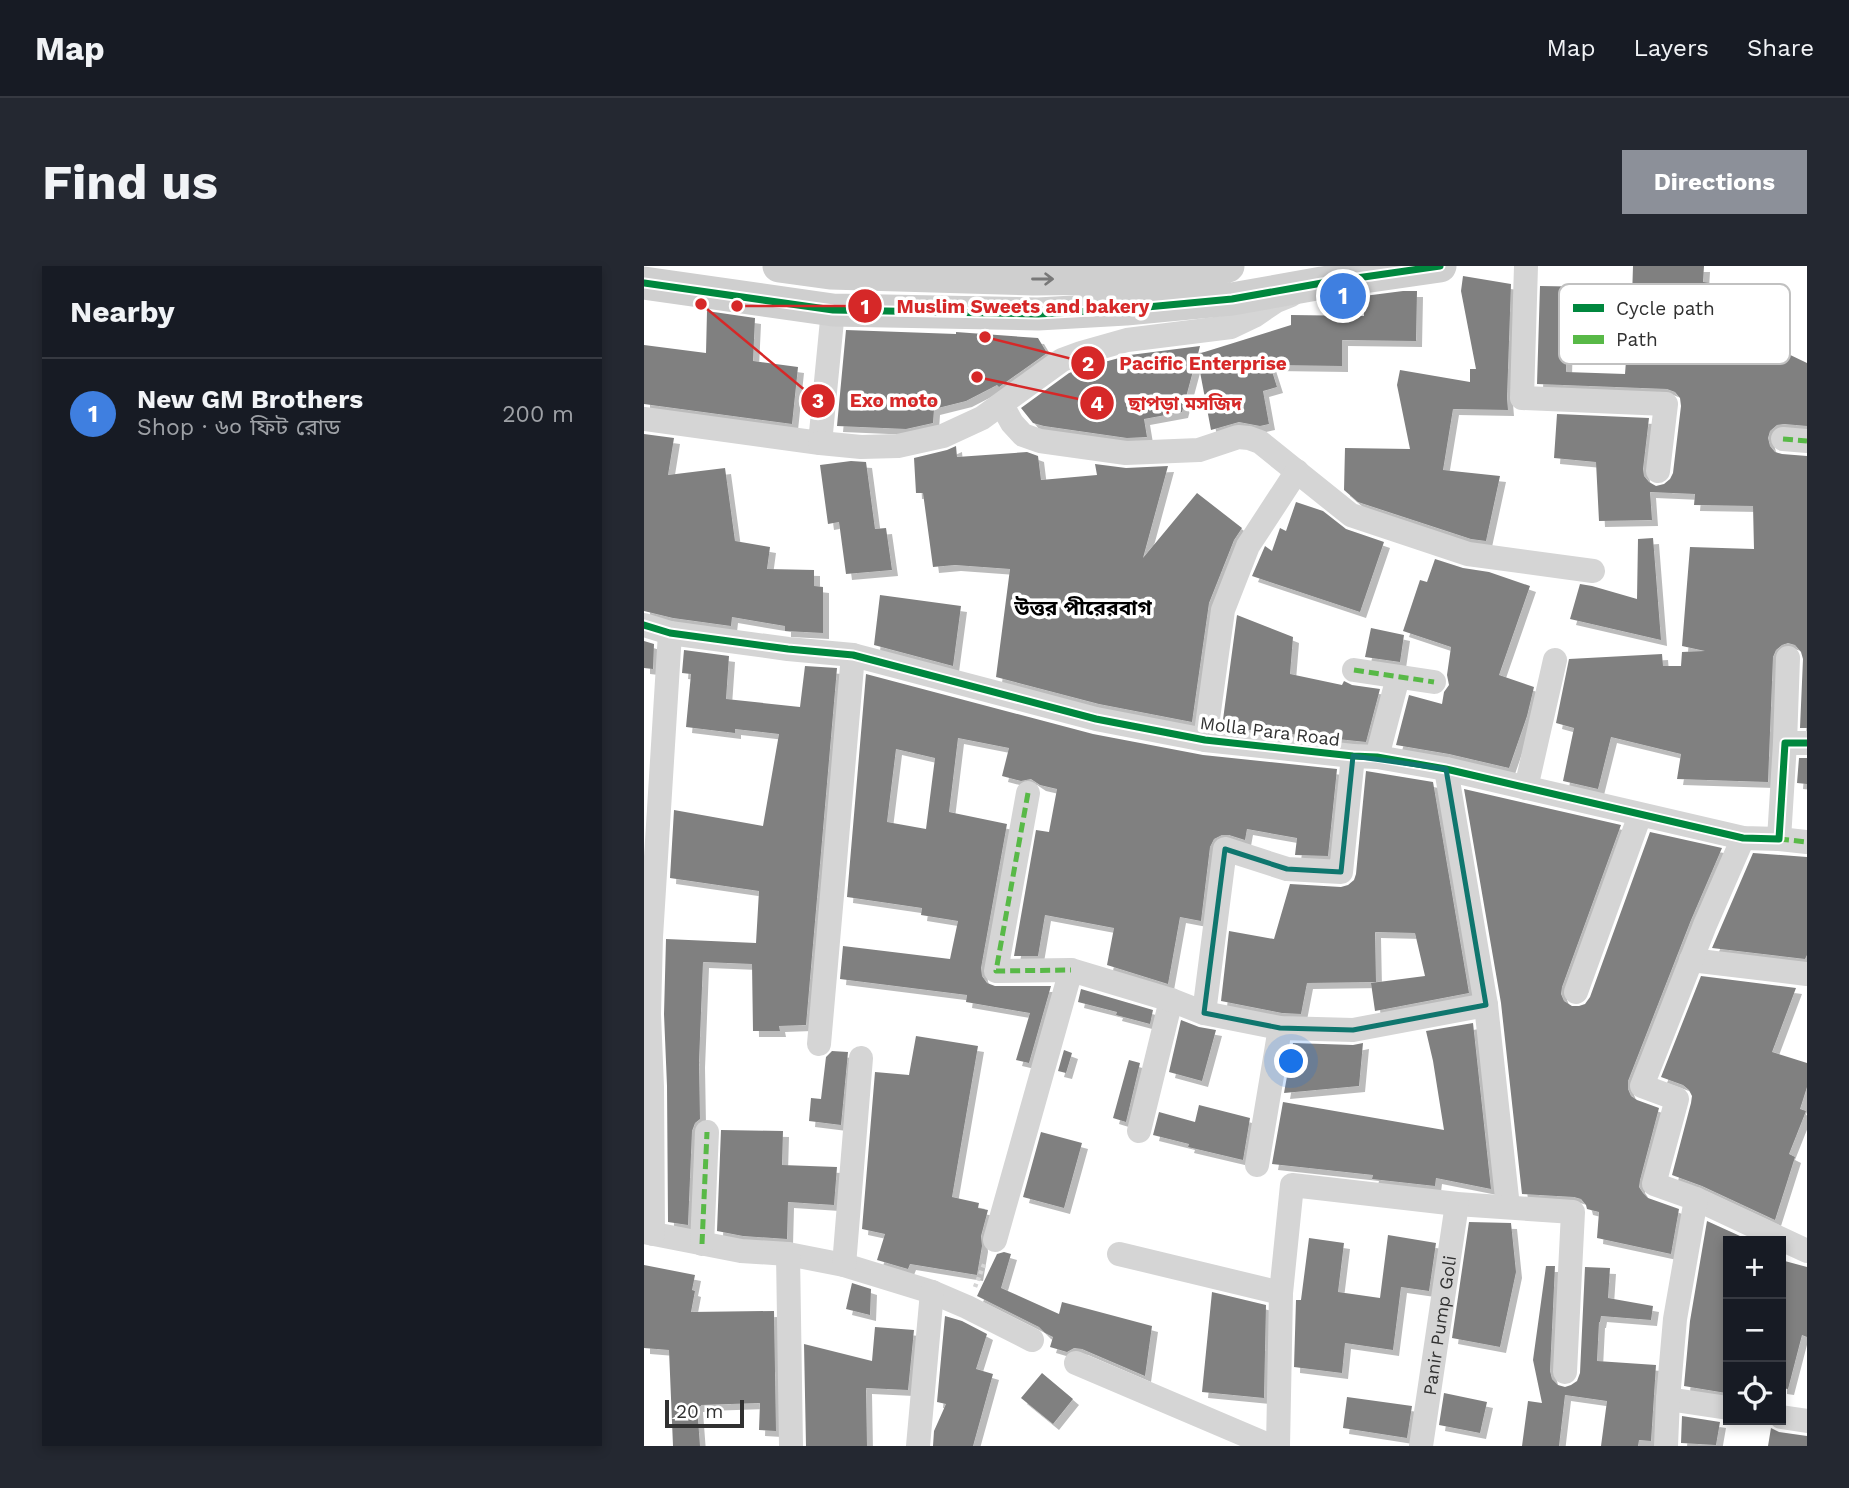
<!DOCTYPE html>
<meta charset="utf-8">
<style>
:root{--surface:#171b24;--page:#242831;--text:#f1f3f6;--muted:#9ea1a6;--line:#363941;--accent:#8c9099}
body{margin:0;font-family:"Work Sans","Noto Sans Bengali",sans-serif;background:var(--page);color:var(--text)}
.controls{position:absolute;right:21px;bottom:21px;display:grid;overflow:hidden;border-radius:0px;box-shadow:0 4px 10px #0003}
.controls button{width:63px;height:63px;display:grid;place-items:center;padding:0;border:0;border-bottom:2px solid var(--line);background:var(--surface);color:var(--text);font:35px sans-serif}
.scale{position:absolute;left:21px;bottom:18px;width:79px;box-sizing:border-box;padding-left:7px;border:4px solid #313131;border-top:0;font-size:19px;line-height:24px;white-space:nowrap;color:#313131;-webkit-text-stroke:5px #fff;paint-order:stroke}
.you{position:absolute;left:648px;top:796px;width:24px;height:24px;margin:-18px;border:5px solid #fff;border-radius:50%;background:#1a73e8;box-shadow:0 0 0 10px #1a73e833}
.badge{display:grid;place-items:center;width:46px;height:46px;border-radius:50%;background:var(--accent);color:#fff;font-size:23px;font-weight:700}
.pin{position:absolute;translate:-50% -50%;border:4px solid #fff;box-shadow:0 2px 7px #0006}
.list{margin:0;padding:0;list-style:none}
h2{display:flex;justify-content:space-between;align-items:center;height:91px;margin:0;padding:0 28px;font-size:30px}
h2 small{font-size:23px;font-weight:400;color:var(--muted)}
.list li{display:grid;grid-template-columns:46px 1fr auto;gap:21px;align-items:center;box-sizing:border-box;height:112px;padding:0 28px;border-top:2px solid var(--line)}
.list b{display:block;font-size:26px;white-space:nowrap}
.list p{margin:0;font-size:23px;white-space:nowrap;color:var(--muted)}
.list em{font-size:23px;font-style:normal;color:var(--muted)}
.icon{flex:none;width:38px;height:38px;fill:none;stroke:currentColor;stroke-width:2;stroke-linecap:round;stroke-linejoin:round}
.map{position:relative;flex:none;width:1163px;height:1180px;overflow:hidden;border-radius:0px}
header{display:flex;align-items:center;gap:42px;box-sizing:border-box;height:98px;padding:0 35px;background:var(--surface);border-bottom:2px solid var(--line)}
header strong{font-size:33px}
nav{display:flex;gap:38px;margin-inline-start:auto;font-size:24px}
.intro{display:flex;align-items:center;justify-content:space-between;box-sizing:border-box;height:168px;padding:0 42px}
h1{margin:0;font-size:49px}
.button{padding:18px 32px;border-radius:0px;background:var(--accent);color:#fff;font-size:24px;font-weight:700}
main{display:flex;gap:42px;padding:0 42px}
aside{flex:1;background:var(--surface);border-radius:0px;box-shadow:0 4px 10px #0003}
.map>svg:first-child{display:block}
</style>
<header>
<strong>Map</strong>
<nav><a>Map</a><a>Layers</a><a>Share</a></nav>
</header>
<div class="intro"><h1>Find us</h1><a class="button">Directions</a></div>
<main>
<aside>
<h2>Nearby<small></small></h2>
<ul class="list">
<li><span class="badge" style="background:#3f7fe0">1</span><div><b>New GM Brothers</b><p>Shop · ৬০ ফিট রোড</p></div><em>200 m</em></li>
</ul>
</aside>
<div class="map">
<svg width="1163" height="1180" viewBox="0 0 1163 1180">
<defs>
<filter id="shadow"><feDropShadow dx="6" dy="6" stdDeviation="0" flood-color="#0004"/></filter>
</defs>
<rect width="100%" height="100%" fill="#fff"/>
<path fill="#808080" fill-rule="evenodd" filter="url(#shadow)" d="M989,0H1060L1059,16L1109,23L1098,66L1163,97V160L1140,158L1133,159L1126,165L1124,172L1126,180L1131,186L1138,188L1163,190V462H1156L1159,393L1157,386L1151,379L1144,377L1138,379L1132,384L1129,391L1124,516L1033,513L1037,488L967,471L954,523L919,515L930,462L912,457L925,393L1018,388L1019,400H1037L1038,386L1061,385L1038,380L1046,281L1110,283L1109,240L1050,239L1051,228L1006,226L1008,254L955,255L952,196L910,192L913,148L1005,152L999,203L1000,210L1005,216L1012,220L1020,218L1026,213L1029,207L1037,140L1036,132L1031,126L1023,123L893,118L896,20L955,21L954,59H923L922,106L981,108L982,95L1027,96L1024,33L988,32Z
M819,10L867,18L863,132L864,144L809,143L799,204L856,210L842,275L827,273L714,236L700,224L701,182L766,183L753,119L756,104L826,116V103H832L817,25Z
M759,25H773L772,75L698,74V100L626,99L633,121L619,125L625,158L616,160L595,156L567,164L553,90L538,146L500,153L503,171L483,172L400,160L389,157L377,142L425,107L442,101L486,89L556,80L554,88L647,59V49L720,50V30Z
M63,45L111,52L109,95L154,101L148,158L0,138V79L62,87Z
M202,64L312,68V66L394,72L403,87L355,121L353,119L322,135L290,143L289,157L262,163L193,160Z
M0,168L30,172L24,209L81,202L91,275L126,281L123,303L170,304V320L179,321V367L141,365V360L88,351L87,360L29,352L0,345Z
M312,180L313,191L383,186L394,190L397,214L453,209L451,198L482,202L524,200L499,292L553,227L598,262L590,274L565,337L548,456L455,438L352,411L366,303L311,299L289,301L279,227H272L270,192L303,184Z
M207,195L222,196L231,263L242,262L248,304L202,308L195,256L184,258L176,199Z
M652,236L679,245L702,263L740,276L716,346L608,310L621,280L628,285L636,262L642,265Z
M1009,272L1017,374L926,353L936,318L948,320L993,333L994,273Z
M791,293L819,302L845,306L886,320L855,409L890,421L883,450L865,502L805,488L752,479L765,429L798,438L800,426L805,419L803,409L807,381L759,365L776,314L783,316Z
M236,329L317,340L309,400L230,379Z
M593,349L649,371L646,408L698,419L700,415L708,419L736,423L722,476L578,461Z
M727,362L760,369L756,396L721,391Z
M0,375L10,378L9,403L0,402Z
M40,384L85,390L82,433L156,441L161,400L193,402L162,759L135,760L136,765H109L108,698L59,696L55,796L56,853L51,857L48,865L44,959L24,956L23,820L20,748L22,673L112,677L115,625L26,612L30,544L119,560L135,468L91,463V467L42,461L47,408L38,407Z
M222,408L449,468L559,489L693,503L684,590L651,589L653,572L603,563L601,574L585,569H578L570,573L566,581L557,655L536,651L524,718L463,699L470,662L401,649L394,690H370L392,564L405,566L413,523L396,519L387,513L377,515L358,510L365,482L314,472L305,546L363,558L337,702L338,710L343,717L351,720H407L385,797L372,794L386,747L322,736L323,729L196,713L199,680L306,693L314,655L277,649L278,642L203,631ZM252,483L291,492L282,563L243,556Z
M1155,492H1163V518L1153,517Z
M722,505L789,516L825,727L731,745L727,717L781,710L771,667L731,666L732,716L663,717L657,748L638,747L577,735L585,665L630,673L646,618L697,621L704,619L710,614L712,608Z
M820,523L977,559L918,721L917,728L920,735L928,740H935L941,738L946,731L1006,566L1078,582L1047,654L984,815V823L987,830L993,834L1015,842L996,914L995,921L999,927L1004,932L1035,943L1027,988L953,972L955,946L943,943L942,939L937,933L930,931L878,928L857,737Z
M1109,587L1163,591V689L1161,693L1068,682Z
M1057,710L1152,722L1128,786L1163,797V821L1156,843L1162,845L1145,888L1151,891L1131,954L1058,920L1028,909L1047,837L1048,830L1045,824L1039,819L1017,811Z
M437,723L509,744L506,758L472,749L473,746L434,736Z
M537,754L555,761L572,764L558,815L525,806Z
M829,757L847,923L792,912L791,920L728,913L729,909L628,898L639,836L800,864L789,795L782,765Z
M272,770L334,780L308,931L335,937L334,942L344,944L337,970L338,980L333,1009L266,998L264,1003L233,994L241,968L218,963L231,806L265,809Z
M649,777L709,779L719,777L715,820L640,827Z
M420,784L428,787L422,807L414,805Z
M188,785L204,786L197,859L165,855L167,832L177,833L182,791Z
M485,794L496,797L482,856L469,852Z
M555,839L606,852L599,894L544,881L545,878L509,869L515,846L551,856Z
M77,864L139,865L138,899L193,901L190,939L144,936L143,973L99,970L73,965Z
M397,866L438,877L420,942L379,931Z
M1063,955L1107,975H1084V1112L1082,1127L1040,1120L1046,1055Z
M825,956L867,957L872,1006L856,1081L808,1072Z
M744,969L792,977L785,1025L757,1021L749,1084L701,1077L698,1107L650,1101L652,1034H657L665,972L700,977L694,1026L736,1032Z
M360,986L367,988L357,1022L415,1048L418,1036L508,1060L501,1110L438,1083L430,1082L423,1086L406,1081L409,1071L401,1067L395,1061L333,1030L353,988Z
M1137,994L1163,1001V1071L1158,1069L1144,1123L1137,1122Z
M0,999L51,1009L48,1024L51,1025L47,1046L130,1045L132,1165L115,1164L116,1137L57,1139V1140H53L56,1180H29L25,1084L0,1082Z
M902,1000H911L906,1105L908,1113L914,1119L921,1121L927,1119L933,1115L936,1107L941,1001L966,1002L964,1032L1009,1040L1007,1054L957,1050L956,1056H955L953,1095L1012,1099L1007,1175L995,1174L994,1180H957L963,1135L921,1129L915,1180H878L884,1135L898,1137L889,1094Z
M208,1017L227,1023L226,1049L202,1043Z
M568,1026L622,1039L620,1132L558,1126Z
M301,1050L318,1055L343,1068L332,1103L349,1108L329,1180H289L290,1165L302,1138L293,1136Z
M231,1061L270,1064L264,1124L222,1122L223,1180H162L160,1078L228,1095Z
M398,1107L429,1133L409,1158L377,1132Z
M800,1127L843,1136L836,1167L795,1159Z
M703,1131L768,1140L763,1172L699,1162Z
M1038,1150L1076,1156L1072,1179L1037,1177Z
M1127,1162L1135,1166L1163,1170V1180H1124Z"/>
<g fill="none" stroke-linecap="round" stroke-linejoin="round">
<path stroke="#d5d5d5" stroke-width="4.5" stroke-dasharray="3.5 3.5" stroke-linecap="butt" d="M331,1021L341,996"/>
<g stroke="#d5d5d5" stroke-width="24">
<path d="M882,0L878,132L1022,138L1014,205"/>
<path d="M358,139L368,157L379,169L396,175L482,187L555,184L594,171L605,172L616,176L707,249L824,288L949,305"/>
<path d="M0,153L176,177L189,44"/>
<path d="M1139,173L1163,175"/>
<path d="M176,177L217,181L254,180L299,170L338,152L418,94L437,87L483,74L587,61L610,50L632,35L647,29"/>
<path d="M0,359L26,367L144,383L209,389L452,453L561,474L709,490L733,491L802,503L1099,572L1135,573L1141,477H1163"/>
<path d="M710,404L790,416"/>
<path d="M561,474L579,344L604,280L653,205"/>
<path d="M1141,477L1144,392"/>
<path d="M733,491L754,411"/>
<path d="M802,503L842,739L864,941"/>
<path d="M882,522L911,394"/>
<path d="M384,527L352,705L427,704"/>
<path d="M1135,573L1163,576"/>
<path d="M1047,694L1163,708"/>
<path d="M932,726L996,549"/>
<path d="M560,747L581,583L643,603L697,606L709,490"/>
<path d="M175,778L209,389"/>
<path d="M495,865L527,734"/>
<path d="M613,899L636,762"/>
<path d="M1052,933L1163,985"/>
<path d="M0,966L97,985L144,988L200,999L288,1026L323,1041L388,1074"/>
<path d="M9,968L8,821L5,748L7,671L26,367"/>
<path d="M351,974L427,704L527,734L560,747L636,762L709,764L842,739"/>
<path d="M58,978L63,866"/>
<path d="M144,988L147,1180"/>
<path d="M475,988L637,1027"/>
<path d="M200,999L217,792"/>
<path d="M432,1097L627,1180"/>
<path d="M1024,1133L1084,1142"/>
<path d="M1137,1151L1163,1155"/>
<path d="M274,1180L288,1026"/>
<path d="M634,1180L637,1027L648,919L813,938L929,946L921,1106"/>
<path id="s1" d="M777,1180L813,938"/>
<path d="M1022,1180L1024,1133L1031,1053L1052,933L1010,918L1033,833L998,820L1061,659L1099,572"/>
</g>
<path stroke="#cfcfcf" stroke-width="33" d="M135,0L186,7L389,13L472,12L584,0
M0,17L189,44L394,48L482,43L588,33L678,17L796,0"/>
<path stroke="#58b947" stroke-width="5" stroke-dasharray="10 5" stroke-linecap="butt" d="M1139,173L1163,175
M710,404L790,416
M384,527L352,705L427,704
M1135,573L1163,576
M58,978L63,866"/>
<g stroke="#fff" stroke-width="11">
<path id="cycleway" d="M0,17L189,44L394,48L482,43L588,33L678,17L796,0
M0,359L26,367L144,383L209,389L452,453L561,474L709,490L733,491L802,503L1099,572L1135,573L1141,477H1163"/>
</g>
<use href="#cycleway" stroke="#00873e" stroke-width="7"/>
</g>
<defs><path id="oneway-shaft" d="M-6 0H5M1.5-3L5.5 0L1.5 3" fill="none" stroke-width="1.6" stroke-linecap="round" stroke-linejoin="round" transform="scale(1.75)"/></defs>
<use stroke="#787878" href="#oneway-shaft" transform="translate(399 13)"/>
<path fill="none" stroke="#0f766e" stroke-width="5" stroke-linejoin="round" d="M709,490L802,503L842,739L709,764L636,762L560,747L581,583L643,603L697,606Z"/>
<g text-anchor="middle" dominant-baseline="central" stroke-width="7" stroke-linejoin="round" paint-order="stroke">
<g font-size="18" fill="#313131" stroke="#fff">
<text transform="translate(626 465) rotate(7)">Molla Para Road</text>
<text stroke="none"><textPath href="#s1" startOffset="122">Panir Pump Goli</textPath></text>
</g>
<g font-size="21" font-weight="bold" fill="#000" stroke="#fff">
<text x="439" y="341">উত্তর পীরেরবাগ</text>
</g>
</g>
<rect x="915" y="18" width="231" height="80" rx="10" fill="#fff" stroke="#c1c1c1" stroke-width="2"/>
<rect x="929" y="38" width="31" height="8" fill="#00873e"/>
<rect x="929" y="69" width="31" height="9" fill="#58b947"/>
<g font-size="19" fill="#313131">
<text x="972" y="49">Cycle path</text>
<text x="972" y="80">Path</text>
</g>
<path fill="none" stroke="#d62828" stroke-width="2.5" d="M93 40L221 40M341 71L444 97M57 38L174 135M333 111L453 137"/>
<g fill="#d62828" stroke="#fff" stroke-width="2.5">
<circle cx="93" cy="40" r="7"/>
<circle cx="341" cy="71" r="7"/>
<circle cx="57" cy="38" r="7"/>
<circle cx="333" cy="111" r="7"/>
<circle cx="221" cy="40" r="18"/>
<circle cx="444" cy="97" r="18"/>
<circle cx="174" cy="135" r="18"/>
<circle cx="453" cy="137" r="18"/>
</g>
<g font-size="21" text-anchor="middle" font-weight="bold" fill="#fff">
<text x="221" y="48">1</text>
<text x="444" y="105">2</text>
<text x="174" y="142">3</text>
<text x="453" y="145">4</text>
</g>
<g font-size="19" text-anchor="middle" font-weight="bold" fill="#d62828" stroke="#fff" stroke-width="7" stroke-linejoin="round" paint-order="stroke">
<text x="379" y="47">Muslim Sweets and bakery</text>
<text x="559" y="104">Pacific Enterprise</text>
<text x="250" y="141">Exo moto</text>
<text x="541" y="144">ছাপড়া মসজিদ</text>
</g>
</svg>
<div class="controls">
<button>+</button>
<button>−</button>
<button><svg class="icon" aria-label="locate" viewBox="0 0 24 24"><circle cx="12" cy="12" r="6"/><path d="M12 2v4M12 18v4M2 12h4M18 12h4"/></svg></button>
</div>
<div class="scale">20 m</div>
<div class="you"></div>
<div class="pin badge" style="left:699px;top:30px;background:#3f7fe0">1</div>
</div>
</main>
